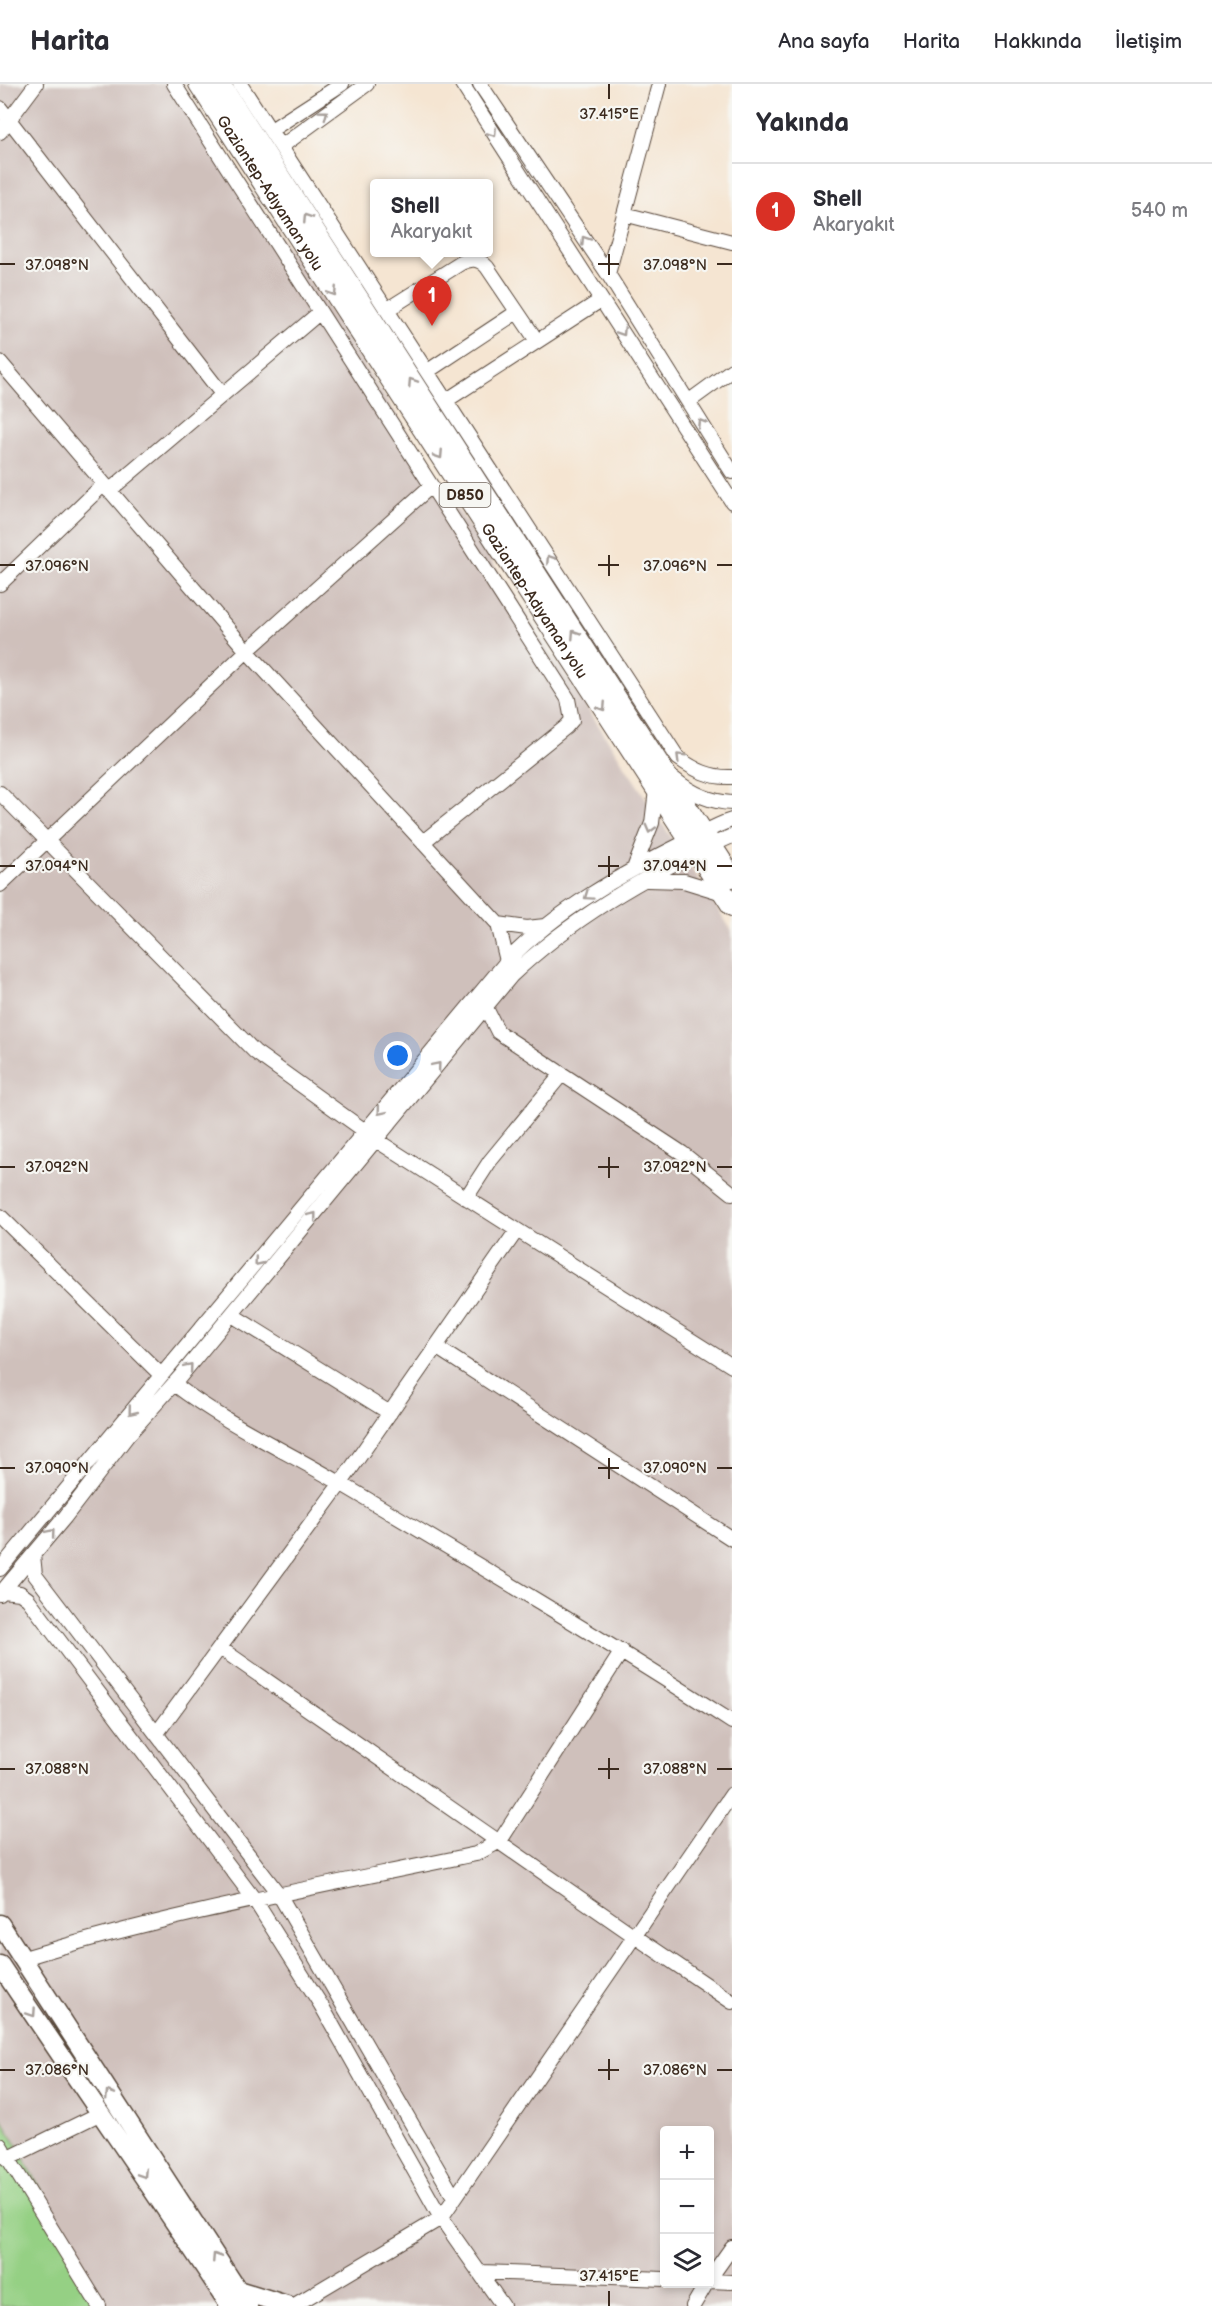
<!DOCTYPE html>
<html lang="tr">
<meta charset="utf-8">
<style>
:root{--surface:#fff;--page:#f7f7f7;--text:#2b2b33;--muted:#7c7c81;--line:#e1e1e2;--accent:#d93025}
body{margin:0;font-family:"Balsamiq Sans",sans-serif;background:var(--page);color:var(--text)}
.controls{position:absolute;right:18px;bottom:18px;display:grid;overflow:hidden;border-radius:6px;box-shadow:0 3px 9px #0003}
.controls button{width:54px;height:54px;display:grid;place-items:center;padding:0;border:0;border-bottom:2px solid var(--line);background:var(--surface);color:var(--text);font:30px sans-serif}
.you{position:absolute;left:398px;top:972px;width:21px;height:21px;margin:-15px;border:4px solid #fff;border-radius:50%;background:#1a73e8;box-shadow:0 0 0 9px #1a73e833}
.badge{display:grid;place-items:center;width:39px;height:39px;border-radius:50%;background:var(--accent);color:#fff;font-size:20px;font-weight:700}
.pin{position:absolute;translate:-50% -50px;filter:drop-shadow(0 2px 3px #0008)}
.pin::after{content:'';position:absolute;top:32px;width:21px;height:18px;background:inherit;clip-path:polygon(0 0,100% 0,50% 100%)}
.popup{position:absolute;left:370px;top:95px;width:123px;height:78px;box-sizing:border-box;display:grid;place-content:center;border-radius:6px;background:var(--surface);filter:drop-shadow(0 2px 4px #0005);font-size:20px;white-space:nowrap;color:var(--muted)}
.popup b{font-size:22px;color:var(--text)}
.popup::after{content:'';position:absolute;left:50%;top:100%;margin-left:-12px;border:12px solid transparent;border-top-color:var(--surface)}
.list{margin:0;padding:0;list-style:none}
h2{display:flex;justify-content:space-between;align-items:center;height:78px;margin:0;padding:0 24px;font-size:26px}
h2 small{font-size:20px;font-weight:400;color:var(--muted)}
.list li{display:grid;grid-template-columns:39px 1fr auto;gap:18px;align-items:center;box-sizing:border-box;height:96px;padding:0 24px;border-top:2px solid var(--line)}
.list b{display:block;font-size:22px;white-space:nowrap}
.list p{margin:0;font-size:20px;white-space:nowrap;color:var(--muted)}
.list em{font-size:20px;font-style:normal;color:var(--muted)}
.icon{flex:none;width:33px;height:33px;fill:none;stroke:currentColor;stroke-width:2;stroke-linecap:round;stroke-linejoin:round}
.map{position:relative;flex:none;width:732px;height:2222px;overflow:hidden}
header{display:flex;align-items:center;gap:36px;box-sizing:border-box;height:84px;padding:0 30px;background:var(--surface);border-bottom:2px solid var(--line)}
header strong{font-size:28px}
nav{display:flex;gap:33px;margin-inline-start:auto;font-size:21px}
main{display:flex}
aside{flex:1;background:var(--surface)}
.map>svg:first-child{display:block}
</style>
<header>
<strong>Harita</strong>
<nav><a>Ana sayfa</a><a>Harita</a><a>Hakkında</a><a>İletişim</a></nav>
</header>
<main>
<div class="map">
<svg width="732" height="2222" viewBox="0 0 732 2222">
<rect width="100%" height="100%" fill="#f6f6f2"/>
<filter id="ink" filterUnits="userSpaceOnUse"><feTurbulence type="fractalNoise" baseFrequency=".0167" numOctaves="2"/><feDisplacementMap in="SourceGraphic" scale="12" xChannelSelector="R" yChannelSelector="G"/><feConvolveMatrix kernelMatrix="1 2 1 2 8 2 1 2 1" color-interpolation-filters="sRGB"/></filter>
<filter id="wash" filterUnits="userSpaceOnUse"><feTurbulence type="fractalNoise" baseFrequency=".008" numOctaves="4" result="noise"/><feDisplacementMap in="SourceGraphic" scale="24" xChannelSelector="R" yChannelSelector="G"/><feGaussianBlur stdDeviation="1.35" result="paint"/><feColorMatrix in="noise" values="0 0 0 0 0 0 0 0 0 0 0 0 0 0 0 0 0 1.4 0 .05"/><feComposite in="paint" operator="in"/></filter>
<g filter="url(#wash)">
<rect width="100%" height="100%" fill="#f5e5d2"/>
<path fill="#cfc0bb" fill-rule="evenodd" d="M0,0H182L732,847V2222H105L0,2031ZM664,2046H710V2200H664Z"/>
<path fill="#95d084" stroke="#687d51" stroke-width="1.5" d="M0,2031L105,2222H0Z"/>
</g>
<g filter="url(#ink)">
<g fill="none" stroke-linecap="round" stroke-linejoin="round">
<g stroke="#574639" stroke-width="16">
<path id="minor" d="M174,0L568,615L572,636L566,643L423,758
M240,0L678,674C695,686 710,694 732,693
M462,0L732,418
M480,0L608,190L732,388
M0,24L222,310
M271,46L342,0
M0,48L36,0
M282,62L367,0
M624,130L732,158
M608,190L659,0
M388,225L461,179C471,174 479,174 487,183L537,257
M0,278L247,567L498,840L507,877
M428,287L517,228
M447,316L601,216
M688,318L732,286
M109,407L319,229
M0,500L104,400
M674,695C691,709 709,718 732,719
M0,709L255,968L365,1047
M635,782L652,739L656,706
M647,796L684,797L723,809
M0,801L247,567L431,402
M498,840L527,844L545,842
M486,924L498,948L682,1069L732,1109
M376,1056L517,1146
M466,1114L490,1077L561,991
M0,1132L161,1291
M232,1231L390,1329
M436,1263L732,1455
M174,1300C226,1340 288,1368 345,1402C475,1479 605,1556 732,1638
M33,1471L35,1491L280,1812L454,2113
M0,1485L507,877C558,825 622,790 686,758C702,750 715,741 732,736
M3,1507L20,1509L28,1515L254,1815L321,1921L441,2134L503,2222
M0,1510L65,1433L128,1351L179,1294L511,892C574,832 653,787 732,752
M220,1564L633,1851L732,1918
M157,1649L341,1399L517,1146L732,1282
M21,1875C170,1829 324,1802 476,1770L500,1757L622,1567
M0,2061L99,2222
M7,2075L99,2030
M481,2188L664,2195
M710,2194L732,2163
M710,2197L732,2198
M293,2222L441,2134L732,1710
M693,2222L706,2200"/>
</g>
<g stroke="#574639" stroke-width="21">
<path id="major" d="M0,1840L248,2222
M0,1881C76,1995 155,2107 230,2222
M238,2206L290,2222"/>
</g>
<g stroke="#574639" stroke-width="22">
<g id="highway">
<path id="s1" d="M199,0L732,822"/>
<path d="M220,0L732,793"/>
</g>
</g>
<use href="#minor" stroke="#fff" stroke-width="14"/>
<use href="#major" stroke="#fff" stroke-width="18"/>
<use href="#highway" stroke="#fff" stroke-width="20"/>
</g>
<defs><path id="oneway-chevron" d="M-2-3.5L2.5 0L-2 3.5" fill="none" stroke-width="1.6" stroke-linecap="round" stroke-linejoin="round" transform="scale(1.5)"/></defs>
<g stroke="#a79f9a">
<use href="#oneway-chevron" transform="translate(324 30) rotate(-37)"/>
<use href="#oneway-chevron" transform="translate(493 49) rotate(57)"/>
<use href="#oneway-chevron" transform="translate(307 134) rotate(-123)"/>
<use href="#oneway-chevron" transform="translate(585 156) rotate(-124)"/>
<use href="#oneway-chevron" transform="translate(333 208) rotate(57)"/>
<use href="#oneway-chevron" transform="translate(622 248) rotate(57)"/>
<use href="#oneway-chevron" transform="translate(412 298) rotate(-123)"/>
<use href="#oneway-chevron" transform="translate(701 339) rotate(-122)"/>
<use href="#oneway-chevron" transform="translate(439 371) rotate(57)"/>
<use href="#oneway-chevron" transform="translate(550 475) rotate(-123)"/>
<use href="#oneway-chevron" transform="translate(575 550) rotate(-123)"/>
<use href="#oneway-chevron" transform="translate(602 623) rotate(57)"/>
<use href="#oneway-chevron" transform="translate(680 673) rotate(-135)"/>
<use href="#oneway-chevron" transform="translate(650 745) rotate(105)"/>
<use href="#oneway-chevron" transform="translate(588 812) rotate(145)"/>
<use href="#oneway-chevron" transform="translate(437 982) rotate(-50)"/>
<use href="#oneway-chevron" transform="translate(381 1027) rotate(130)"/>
<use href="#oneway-chevron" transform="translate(313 1132) rotate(-51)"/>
<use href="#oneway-chevron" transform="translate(258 1178) rotate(129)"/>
<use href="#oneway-chevron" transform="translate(189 1283) rotate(-50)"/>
<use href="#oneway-chevron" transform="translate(132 1327) rotate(129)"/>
<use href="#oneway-chevron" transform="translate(51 1449) rotate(-50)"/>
<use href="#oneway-chevron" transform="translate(32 1929) rotate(56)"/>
<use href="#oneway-chevron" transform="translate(109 2010) rotate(-123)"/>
<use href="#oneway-chevron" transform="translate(143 2090) rotate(57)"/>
<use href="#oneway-chevron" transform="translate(216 2173) rotate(-123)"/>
</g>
</g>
<path fill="none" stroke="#3b2a1e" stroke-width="2" d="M609,0V15M609,170V191M0,180H15M598,180H619M717,180H732M609,471V492M0,481H15M598,481H619M717,481H732M609,772V793M0,782H15M598,782H619M717,782H732M609,1073V1094M0,1083H15M598,1083H619M717,1083H732M609,1374V1395M0,1384H15M598,1384H619M717,1384H732M609,1674V1695M0,1685H15M598,1685H619M717,1685H732M609,1975V1996M0,1986H15M598,1986H619M717,1986H732M609,2207V2222"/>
<g text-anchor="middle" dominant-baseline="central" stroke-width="4.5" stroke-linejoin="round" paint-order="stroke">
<rect fill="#f6f6f2" stroke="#73675e" stroke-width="1.5" x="439.5" y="399" width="51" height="24" rx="4.5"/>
<g font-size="15" font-weight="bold" fill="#3b2a1e">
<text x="465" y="411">D850</text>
</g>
<g font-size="16" fill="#3b2a1e" stroke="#f6f6f2">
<text stroke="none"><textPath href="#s1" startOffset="130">Gaziantep-Adıyaman yolu</textPath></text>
<text stroke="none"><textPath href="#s1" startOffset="616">Gaziantep-Adıyaman yolu</textPath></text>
</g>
</g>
<g font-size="15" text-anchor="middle" fill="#3b2a1e" stroke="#f6f6f2" stroke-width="4.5" stroke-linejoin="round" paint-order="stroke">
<text x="609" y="35">37.415°E</text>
<text x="57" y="186">37.098°N</text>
<text x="675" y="186">37.098°N</text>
<text x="57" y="487">37.096°N</text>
<text x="675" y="487">37.096°N</text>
<text x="57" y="787">37.094°N</text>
<text x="675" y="787">37.094°N</text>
<text x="57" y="1088">37.092°N</text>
<text x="675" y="1088">37.092°N</text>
<text x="57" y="1389">37.090°N</text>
<text x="675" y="1389">37.090°N</text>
<text x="57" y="1690">37.088°N</text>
<text x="675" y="1690">37.088°N</text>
<text x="57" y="1991">37.086°N</text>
<text x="675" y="1991">37.086°N</text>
<text x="609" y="2197">37.415°E</text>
</g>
</svg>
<div class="controls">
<button>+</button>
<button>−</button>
<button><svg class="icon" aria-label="layers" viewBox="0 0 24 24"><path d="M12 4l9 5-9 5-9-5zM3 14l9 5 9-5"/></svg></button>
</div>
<div class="you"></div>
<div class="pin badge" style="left:432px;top:242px">1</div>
<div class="popup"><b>Shell</b>Akaryakıt</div>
</div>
<aside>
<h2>Yakında<small></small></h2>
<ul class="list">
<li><span class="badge">1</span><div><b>Shell</b><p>Akaryakıt</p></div><em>540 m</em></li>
</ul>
</aside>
</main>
